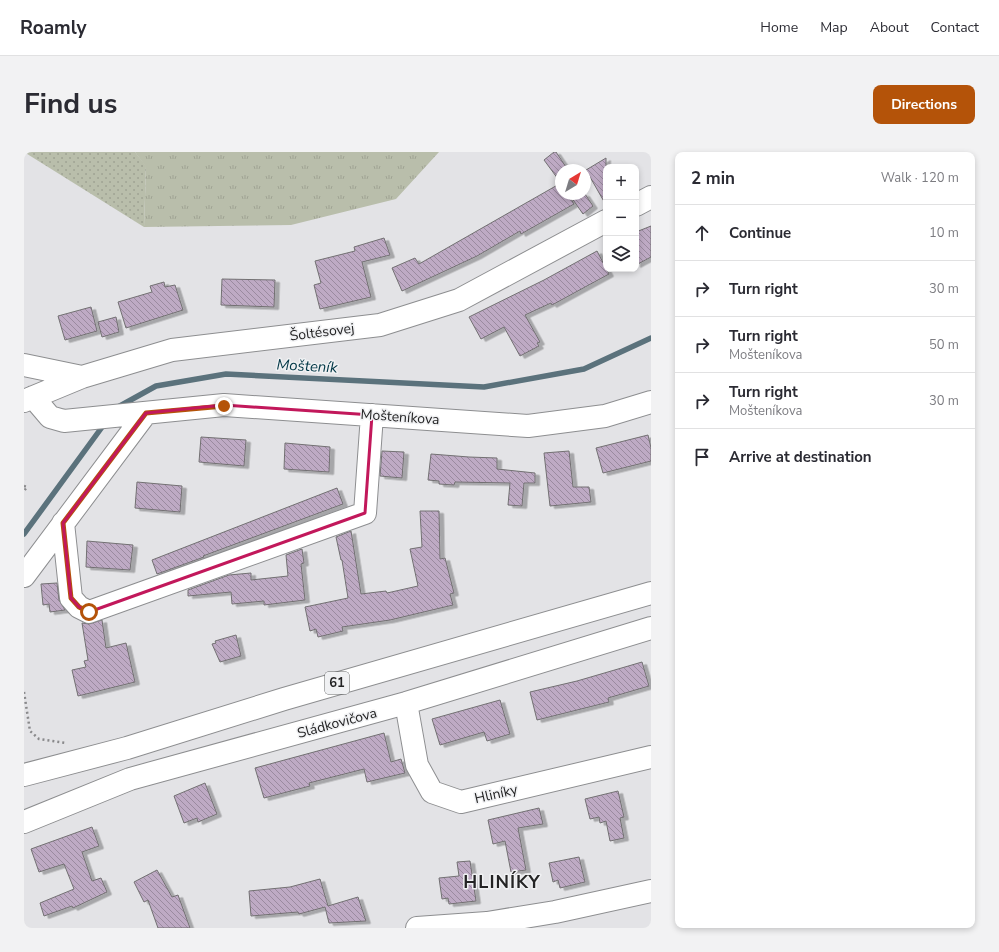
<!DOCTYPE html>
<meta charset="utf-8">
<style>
:root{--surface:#fff;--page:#f2f2f3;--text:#2b2b33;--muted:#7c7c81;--line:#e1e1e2;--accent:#b45309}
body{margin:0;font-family:"Nunito Sans",sans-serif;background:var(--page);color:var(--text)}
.controls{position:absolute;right:12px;top:12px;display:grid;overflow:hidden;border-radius:8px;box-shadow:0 2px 6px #0003}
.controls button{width:36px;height:36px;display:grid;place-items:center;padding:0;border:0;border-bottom:1px solid var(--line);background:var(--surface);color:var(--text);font:20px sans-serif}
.compass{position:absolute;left:531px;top:12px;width:36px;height:36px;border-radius:50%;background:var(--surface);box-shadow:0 2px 6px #0003;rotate:38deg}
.stop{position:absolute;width:12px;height:12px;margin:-9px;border:3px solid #b45309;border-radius:50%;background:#fff}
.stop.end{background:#b45309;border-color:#fff;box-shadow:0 1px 4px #0008}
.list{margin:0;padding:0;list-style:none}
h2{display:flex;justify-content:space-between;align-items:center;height:52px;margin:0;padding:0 16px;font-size:17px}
h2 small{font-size:13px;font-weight:400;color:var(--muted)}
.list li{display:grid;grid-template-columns:26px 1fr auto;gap:12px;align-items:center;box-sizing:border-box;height:56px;padding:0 16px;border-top:1px solid var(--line)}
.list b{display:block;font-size:15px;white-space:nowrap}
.list p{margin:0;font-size:13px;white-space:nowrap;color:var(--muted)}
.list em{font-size:13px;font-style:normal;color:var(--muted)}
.icon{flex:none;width:22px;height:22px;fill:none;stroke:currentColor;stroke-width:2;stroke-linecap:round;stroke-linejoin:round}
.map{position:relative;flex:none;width:627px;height:776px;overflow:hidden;border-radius:8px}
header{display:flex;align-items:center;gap:24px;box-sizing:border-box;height:56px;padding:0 20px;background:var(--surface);border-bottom:1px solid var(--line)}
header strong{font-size:19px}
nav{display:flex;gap:22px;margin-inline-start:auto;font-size:14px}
.intro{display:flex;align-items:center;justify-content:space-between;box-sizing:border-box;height:96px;padding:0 24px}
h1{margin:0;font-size:28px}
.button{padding:10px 18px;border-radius:8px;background:var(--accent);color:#fff;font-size:14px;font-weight:700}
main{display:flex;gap:24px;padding:0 24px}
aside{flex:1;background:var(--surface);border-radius:8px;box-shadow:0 2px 6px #0003}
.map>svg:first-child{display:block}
</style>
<header>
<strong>Roamly</strong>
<nav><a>Home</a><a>Map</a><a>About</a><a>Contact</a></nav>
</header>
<div class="intro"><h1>Find us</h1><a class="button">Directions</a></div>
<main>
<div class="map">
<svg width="627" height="776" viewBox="0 0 627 776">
<defs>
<pattern id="grass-tufts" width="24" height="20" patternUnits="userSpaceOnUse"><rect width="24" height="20" fill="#b9beab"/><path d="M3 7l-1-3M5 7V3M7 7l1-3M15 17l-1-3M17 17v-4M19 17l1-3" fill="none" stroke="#9fa393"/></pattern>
<pattern id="garden-dots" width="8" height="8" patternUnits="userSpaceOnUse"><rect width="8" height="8" fill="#b9beab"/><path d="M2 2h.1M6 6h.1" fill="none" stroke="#9fa393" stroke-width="1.8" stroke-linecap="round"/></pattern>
<pattern id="building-back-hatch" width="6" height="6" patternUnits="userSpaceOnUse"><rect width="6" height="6" fill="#beaac4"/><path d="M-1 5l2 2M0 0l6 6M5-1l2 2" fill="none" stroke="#9a8a9f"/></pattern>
<filter id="shadow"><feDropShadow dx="4.5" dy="2.5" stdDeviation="0" flood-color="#0004"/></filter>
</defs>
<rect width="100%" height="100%" fill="#e3e3e6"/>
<path fill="url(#grass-tufts)" d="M111,0H415L372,47L267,73L120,75L122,15Z"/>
<path fill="url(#garden-dots)" d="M0,0H111L122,14L120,75Z"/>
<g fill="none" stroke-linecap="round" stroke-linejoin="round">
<path stroke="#5b727c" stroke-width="5.5" d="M94,255L132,234L202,222L460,235L560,217L627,186
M0,382L81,271"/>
</g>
<path fill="url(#building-back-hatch)" stroke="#727072" filter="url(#shadow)" d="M530,0H532L544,18H537V42H544L550,52L497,82L496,79L453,104L378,139L368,116L391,106L395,112L537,31L520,8Z
M582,6V53L562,18Z
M545,42H561L569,54L559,62Z
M627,74V105L612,113V80Z
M360,86L366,103L338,110L347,145L296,157L290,133L297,131L291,109L331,99L330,95Z
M573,99L585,122L528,153L527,151L501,163L516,190L513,191L515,194L496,204L480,175L457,187L445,165L520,128Z
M198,127L251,128L250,155L197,153Z
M140,130L141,135L151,133L159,158L102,176L94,150L128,140L126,134Z
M67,155L73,179L41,188L34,164Z
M92,165L95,180L78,185L74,170Z
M624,283L627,296V309L579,321L572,296Z
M177,285L222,288L220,314L175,310Z
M261,291L306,295L305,320L260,317Z
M358,299L380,300L378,326L356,324Z
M545,299L549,335H565L567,350L526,354L520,301Z
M407,302L445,305L473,306V317L511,321V331H500L498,354L484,353L486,331L431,330L430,333L415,332V329L404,328Z
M113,330L158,334L156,360L111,356Z
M313,336L319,352L179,404L180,405L133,422L128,408Z
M396,359H415L416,407L421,406L430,441L426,442L429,453L366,468L318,475L319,479L294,485L292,477L286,479L281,455L324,446L318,408H317L312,385L327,379L337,442L362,439L363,441L394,434L386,397L398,395Z
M63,389L109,393L106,418L62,415Z
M278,397L280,411L277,412L281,448L240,453V449L208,452L207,440L164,444V438L205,423L227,421V428L264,424L262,403Z
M33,431L35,448L41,458L26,460L25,452L19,453L17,432Z
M78,468L82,496L102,491L111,530L54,544L48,518L62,515L60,509L64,508L58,471L65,472Z
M212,483L217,504L196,510L188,492L192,491L191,489Z
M618,510L625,534L584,546L585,550L513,568L506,540L553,529Z
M476,548L486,582L463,589L460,580L416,593L408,567Z
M360,581L367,610L377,607L381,621L343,630L340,617L285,631L286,634L240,646L231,616Z
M181,631L193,662L174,670L173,666L160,671L150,644Z
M594,639L600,665L596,666L600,686L586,689L582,669L576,671L575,665L566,667L561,647Z
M515,656L519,672L494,676L502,718L487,720L481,689L469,692L464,668Z
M68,675L75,694L58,700L68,729L77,726L83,740L49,756L48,754L20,764L16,751L50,737L40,712L15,720L7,697Z
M555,705L561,730L536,736L534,728L529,730L525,711Z
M446,709L452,749L425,752L424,746L418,747L415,726L435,724L433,710Z
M133,718L148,745L154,743L166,776H134L124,748L120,750L110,730Z
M296,727L304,754L334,745L342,769L305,771L301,755L275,762L274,760L227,764L225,739L266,735Z"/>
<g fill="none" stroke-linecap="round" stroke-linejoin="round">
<g stroke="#8d8e90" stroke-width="24">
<path id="minor" d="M612,53L627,45
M0,213L58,225
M9,245L26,265L40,269L200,253L504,274L581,264L627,250
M0,249L58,225L148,198L356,173L435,148L582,69
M39,371L47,446L55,455L65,460L341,361L348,263
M0,424L122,261
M382,551L393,613L408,640L437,650L627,605
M0,670L106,627L382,551L627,476
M393,776L463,771L531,760L627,739"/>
</g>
<g stroke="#8d8e90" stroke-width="24">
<path id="major" d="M0,623L103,596L260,547L627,441"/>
</g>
<path stroke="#89898b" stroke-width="2.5" stroke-dasharray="2 3" stroke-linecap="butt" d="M0,334L3,335L0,339
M0,540L6,579L15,587L42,591"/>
<use href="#minor" stroke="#fff" stroke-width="22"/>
<use href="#major" stroke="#fff" stroke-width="22"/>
</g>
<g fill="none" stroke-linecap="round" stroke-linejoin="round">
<path stroke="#b45309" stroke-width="5" d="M65,460L55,455L47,446L39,371L122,261L200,254"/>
</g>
<path fill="none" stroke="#c2185b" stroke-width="3" stroke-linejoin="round" d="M200,253L348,263L341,361L65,460L55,455L47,446L39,371L122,261Z"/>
<g text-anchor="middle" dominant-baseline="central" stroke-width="3" stroke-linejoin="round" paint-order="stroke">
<rect fill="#f0f1f3" stroke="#616263" stroke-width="1" x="301" y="520" width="24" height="22" rx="3"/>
<g font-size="13" font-weight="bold" fill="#242425">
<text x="313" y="531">61</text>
</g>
<g font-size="14" fill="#242425" stroke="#f0f1f3">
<text transform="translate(298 180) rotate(-7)">Šoltésovej</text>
<text transform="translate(376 265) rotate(4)">Mošteníkova</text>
<text transform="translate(313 571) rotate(-15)">Sládkovičova</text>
<text transform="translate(472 642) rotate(-13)">Hliníky</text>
</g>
<g font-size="15" font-style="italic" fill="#003645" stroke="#f0f1f3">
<text transform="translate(283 214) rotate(3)">Mošteník</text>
</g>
<g font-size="18" font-weight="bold" letter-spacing="1" fill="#242425" stroke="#f0f1f3">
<text x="478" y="730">HLINÍKY</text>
</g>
</g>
</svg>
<div class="controls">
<button>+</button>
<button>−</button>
<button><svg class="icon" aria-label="layers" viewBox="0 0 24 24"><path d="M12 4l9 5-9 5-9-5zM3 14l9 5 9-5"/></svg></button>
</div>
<svg class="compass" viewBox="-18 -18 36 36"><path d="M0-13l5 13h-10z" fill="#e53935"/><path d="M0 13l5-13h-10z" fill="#7c7c81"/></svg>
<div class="stop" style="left:65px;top:460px"></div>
<div class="stop end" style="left:200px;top:254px"></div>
</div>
<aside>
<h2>2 min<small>Walk · 120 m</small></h2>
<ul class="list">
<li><svg class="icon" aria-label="ahead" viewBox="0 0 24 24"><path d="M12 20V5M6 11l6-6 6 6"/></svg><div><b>Continue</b></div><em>10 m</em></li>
<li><svg class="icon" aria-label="right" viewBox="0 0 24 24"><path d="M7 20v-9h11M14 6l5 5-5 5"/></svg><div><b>Turn right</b></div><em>30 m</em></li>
<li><svg class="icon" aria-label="right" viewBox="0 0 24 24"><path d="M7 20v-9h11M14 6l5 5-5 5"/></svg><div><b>Turn right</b><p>Mošteníkova</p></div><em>50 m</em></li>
<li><svg class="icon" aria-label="right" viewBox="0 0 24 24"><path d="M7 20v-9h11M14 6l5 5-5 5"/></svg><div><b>Turn right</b><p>Mošteníkova</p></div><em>30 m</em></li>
<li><svg class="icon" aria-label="arrive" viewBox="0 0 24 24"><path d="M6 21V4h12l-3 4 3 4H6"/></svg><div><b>Arrive at destination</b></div></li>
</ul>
</aside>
</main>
